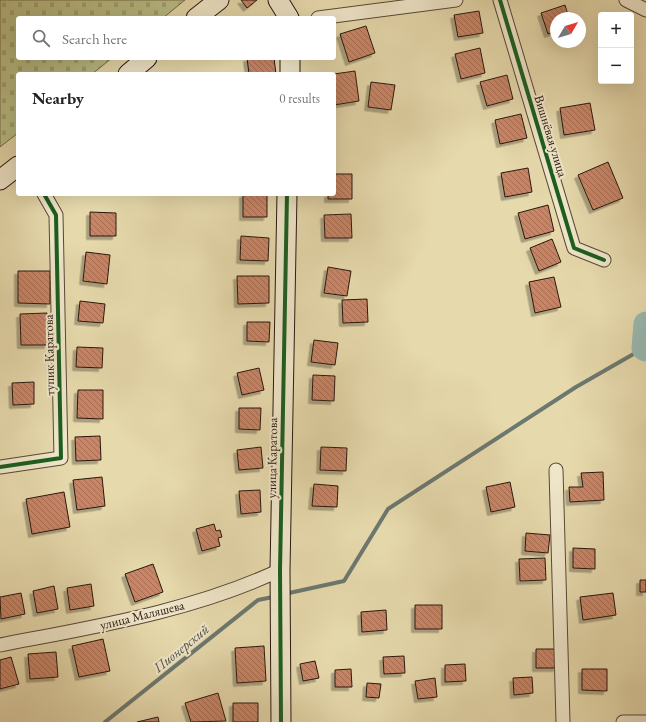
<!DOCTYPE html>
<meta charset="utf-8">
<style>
:root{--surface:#fff;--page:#f2f2f2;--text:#222;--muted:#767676;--line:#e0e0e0}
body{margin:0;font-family:"EB Garamond",serif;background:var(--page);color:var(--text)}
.controls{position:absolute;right:12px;top:12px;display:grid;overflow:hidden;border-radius:4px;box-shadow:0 4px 16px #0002}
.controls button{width:36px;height:36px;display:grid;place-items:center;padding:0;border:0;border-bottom:1px solid var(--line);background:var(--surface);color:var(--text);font:20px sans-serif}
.compass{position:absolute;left:550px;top:12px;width:36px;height:36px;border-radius:50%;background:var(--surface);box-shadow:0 4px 16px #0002;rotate:52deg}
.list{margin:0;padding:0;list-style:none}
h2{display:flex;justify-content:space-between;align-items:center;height:52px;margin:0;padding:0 16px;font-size:17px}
h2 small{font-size:13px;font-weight:400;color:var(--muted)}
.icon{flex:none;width:22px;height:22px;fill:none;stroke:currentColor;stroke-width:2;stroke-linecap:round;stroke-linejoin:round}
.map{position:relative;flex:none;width:646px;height:722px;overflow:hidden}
.search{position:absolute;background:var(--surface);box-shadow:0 4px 16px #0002;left:16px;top:16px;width:320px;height:44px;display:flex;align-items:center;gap:10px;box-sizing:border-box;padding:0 14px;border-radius:4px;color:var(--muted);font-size:15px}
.panel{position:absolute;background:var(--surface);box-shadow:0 4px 16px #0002;left:16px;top:72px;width:320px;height:124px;border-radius:4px}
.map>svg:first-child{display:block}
</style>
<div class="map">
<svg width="646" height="722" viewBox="0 0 646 722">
<defs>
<pattern id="cemetery-stones" width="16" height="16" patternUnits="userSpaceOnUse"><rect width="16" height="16" fill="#babe86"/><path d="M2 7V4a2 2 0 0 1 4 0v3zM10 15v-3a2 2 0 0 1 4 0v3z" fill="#a0a372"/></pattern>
<pattern id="building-back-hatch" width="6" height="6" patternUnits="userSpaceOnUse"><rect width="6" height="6" fill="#c98566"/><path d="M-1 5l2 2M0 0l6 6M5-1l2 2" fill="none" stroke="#a36c52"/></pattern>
<filter id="shadow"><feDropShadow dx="-3.5" dy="3.5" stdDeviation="0" flood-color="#0004"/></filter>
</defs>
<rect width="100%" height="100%" fill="#e6d9ac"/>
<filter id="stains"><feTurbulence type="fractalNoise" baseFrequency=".005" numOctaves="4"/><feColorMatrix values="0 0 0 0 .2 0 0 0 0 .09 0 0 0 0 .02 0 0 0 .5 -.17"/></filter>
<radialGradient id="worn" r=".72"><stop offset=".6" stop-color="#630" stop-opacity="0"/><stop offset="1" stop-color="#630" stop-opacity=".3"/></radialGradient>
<path fill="url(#cemetery-stones)" stroke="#726a4a" d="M0,0H185L163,18H18V58H112L92,74H18V133L0,147Z"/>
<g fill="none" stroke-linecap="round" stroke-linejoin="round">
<path stroke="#6c7870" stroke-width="4" d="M289,593L344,581L388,509L576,387L644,348
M105,722L258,600L273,597"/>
<path stroke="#98b9b1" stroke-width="25" d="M646,324L644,348L646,349"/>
</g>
<path fill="url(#building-back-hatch)" stroke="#29170f" filter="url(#shadow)" d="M241,0H257L247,8Z
M565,5L569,18H556V31L548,34L541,13Z
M479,11L483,33L458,37L454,15Z
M366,26L375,53L349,62L340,34Z
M480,48L485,73L461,79L455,54Z
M247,58H274L276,74H249Z
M355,71L359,101L334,105V74Z
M507,75L513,99L487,106L480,82Z
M371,82L395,85L391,110L368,107Z
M590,103L595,130L564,135L560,108Z
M521,114L527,138L500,144L495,120Z
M608,162L623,198L593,210L578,175Z
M528,168L532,192L505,197L501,173Z
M334,174H352V199H328V194H334Z
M243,194H267V217H243Z
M548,205L554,231L525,239L518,213Z
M90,212L116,213V236H90Z
M351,214L352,238H325L324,215Z
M241,236L269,238L268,261L240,260Z
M552,239L561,262L539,271L530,248Z
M86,252L110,255L107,284L83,281Z
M328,267L351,271L347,296L324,293Z
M18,271H50V304L18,303Z
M237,276H269V303L238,304Z
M554,277L561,307L535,313L529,282Z
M367,299L368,322L343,323L342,300Z
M80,301L105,304L103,323L78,321Z
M47,313L48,345H21L20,314Z
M247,322H270L269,342L247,341Z
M314,340L338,343L335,365L311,362Z
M77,347L103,348L102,368L76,367Z
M259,368L264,390L242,395L237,373Z
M313,375L335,376L334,401L312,400Z
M34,382V404L13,405L12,383Z
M78,390H103V419L77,418Z
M239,408H261L260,430L239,429Z
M100,436L101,460L76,461L75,437Z
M261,447L263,468L239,470L237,450Z
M321,447L347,448L346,471L320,470Z
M603,472L604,500L570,502L569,487H583L581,473Z
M102,477L105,506L77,510L73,480Z
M510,482L515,507L491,512L486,487Z
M314,484L338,486L337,507L312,506Z
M260,490L261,512L241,514L239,491Z
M64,492L70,527L32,534L26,499Z
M214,524L216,531L220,530L222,537L218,538L220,546L202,551L196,529Z
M526,533L550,535L548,553L525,551Z
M573,548L595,549V569L573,568Z
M545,558L546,580L520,581L519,559Z
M153,564L163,592L135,602L125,574Z
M640,580H646V592H640Z
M91,584L94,606L70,610L67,588Z
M54,586L58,609L37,613L33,591Z
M21,593L25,614L1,619L0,597Z
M613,593L616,615L583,620L580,597Z
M415,605H442V629H415Z
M386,610L387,630L362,632L361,612Z
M103,639L110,671L79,677L72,646Z
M264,646L266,681L237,683L235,648Z
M536,649H556L557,668H536Z
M56,652L58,677L30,679L28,654Z
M404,656L405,673L384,674L383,657Z
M11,657L19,684L0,689V660Z
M315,661L319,678L303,681L300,664Z
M465,664L466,681L445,682V665Z
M351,669L352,687H335V670Z
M582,669H607V691L582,690Z
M532,677L533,693L514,695L513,678Z
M435,678L437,697L418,699L415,681Z
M367,683L381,684L379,698L366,697Z
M218,693L226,721L191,722L185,703Z
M233,703H258V722H233Z
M158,717L159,722H137Z"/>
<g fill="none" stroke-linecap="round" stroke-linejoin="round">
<g stroke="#584836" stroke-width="15">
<path id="street" d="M500,0L574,248L604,260
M626,0L646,10
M318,18L456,0
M0,467L61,458L56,215L44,194
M556,470L563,722
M0,645C93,627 194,611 280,570
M623,722H646"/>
</g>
<g stroke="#29170f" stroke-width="21">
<path id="secondary" d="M278,0L289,18
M196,18L219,0
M128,74L147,58
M290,74V58
M0,180L18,166
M281,722L280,570L287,194"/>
</g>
<use href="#street" stroke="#efe6c9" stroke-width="13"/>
<use href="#secondary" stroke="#efe6c9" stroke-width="19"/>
<g stroke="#efe6c9" stroke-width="6">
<path id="cycleway" d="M500,0L574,248L604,260
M0,467L61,458L56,215L44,194
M281,722L280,570L287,194"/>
</g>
<use href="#cycleway" stroke="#1b5e20" stroke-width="4"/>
</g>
<g text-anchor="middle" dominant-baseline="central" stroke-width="4" stroke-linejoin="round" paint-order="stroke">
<g font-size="13" fill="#29170f" stroke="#efe6c9">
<text transform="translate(551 136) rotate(73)">Вишнёвая улица</text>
<text transform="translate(49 355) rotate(-91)">тупик Каратова</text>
<text transform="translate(272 458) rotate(-89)">улица Каратова</text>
<text transform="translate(142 615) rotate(-14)">улица Маляшева</text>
</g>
<g font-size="14" font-style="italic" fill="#505048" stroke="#efe6c9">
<text transform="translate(181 648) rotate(-39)">Пионерский</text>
</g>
</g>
<rect width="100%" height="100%" filter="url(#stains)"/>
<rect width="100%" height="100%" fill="url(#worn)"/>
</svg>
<div class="controls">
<button>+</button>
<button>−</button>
</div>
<svg class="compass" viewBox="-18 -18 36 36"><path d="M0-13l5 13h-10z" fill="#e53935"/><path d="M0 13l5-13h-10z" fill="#767676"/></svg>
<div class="search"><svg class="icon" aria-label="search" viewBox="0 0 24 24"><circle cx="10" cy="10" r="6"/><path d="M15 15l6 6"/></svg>Search here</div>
<section class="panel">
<h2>Nearby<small>0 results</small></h2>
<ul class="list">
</ul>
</section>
</div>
